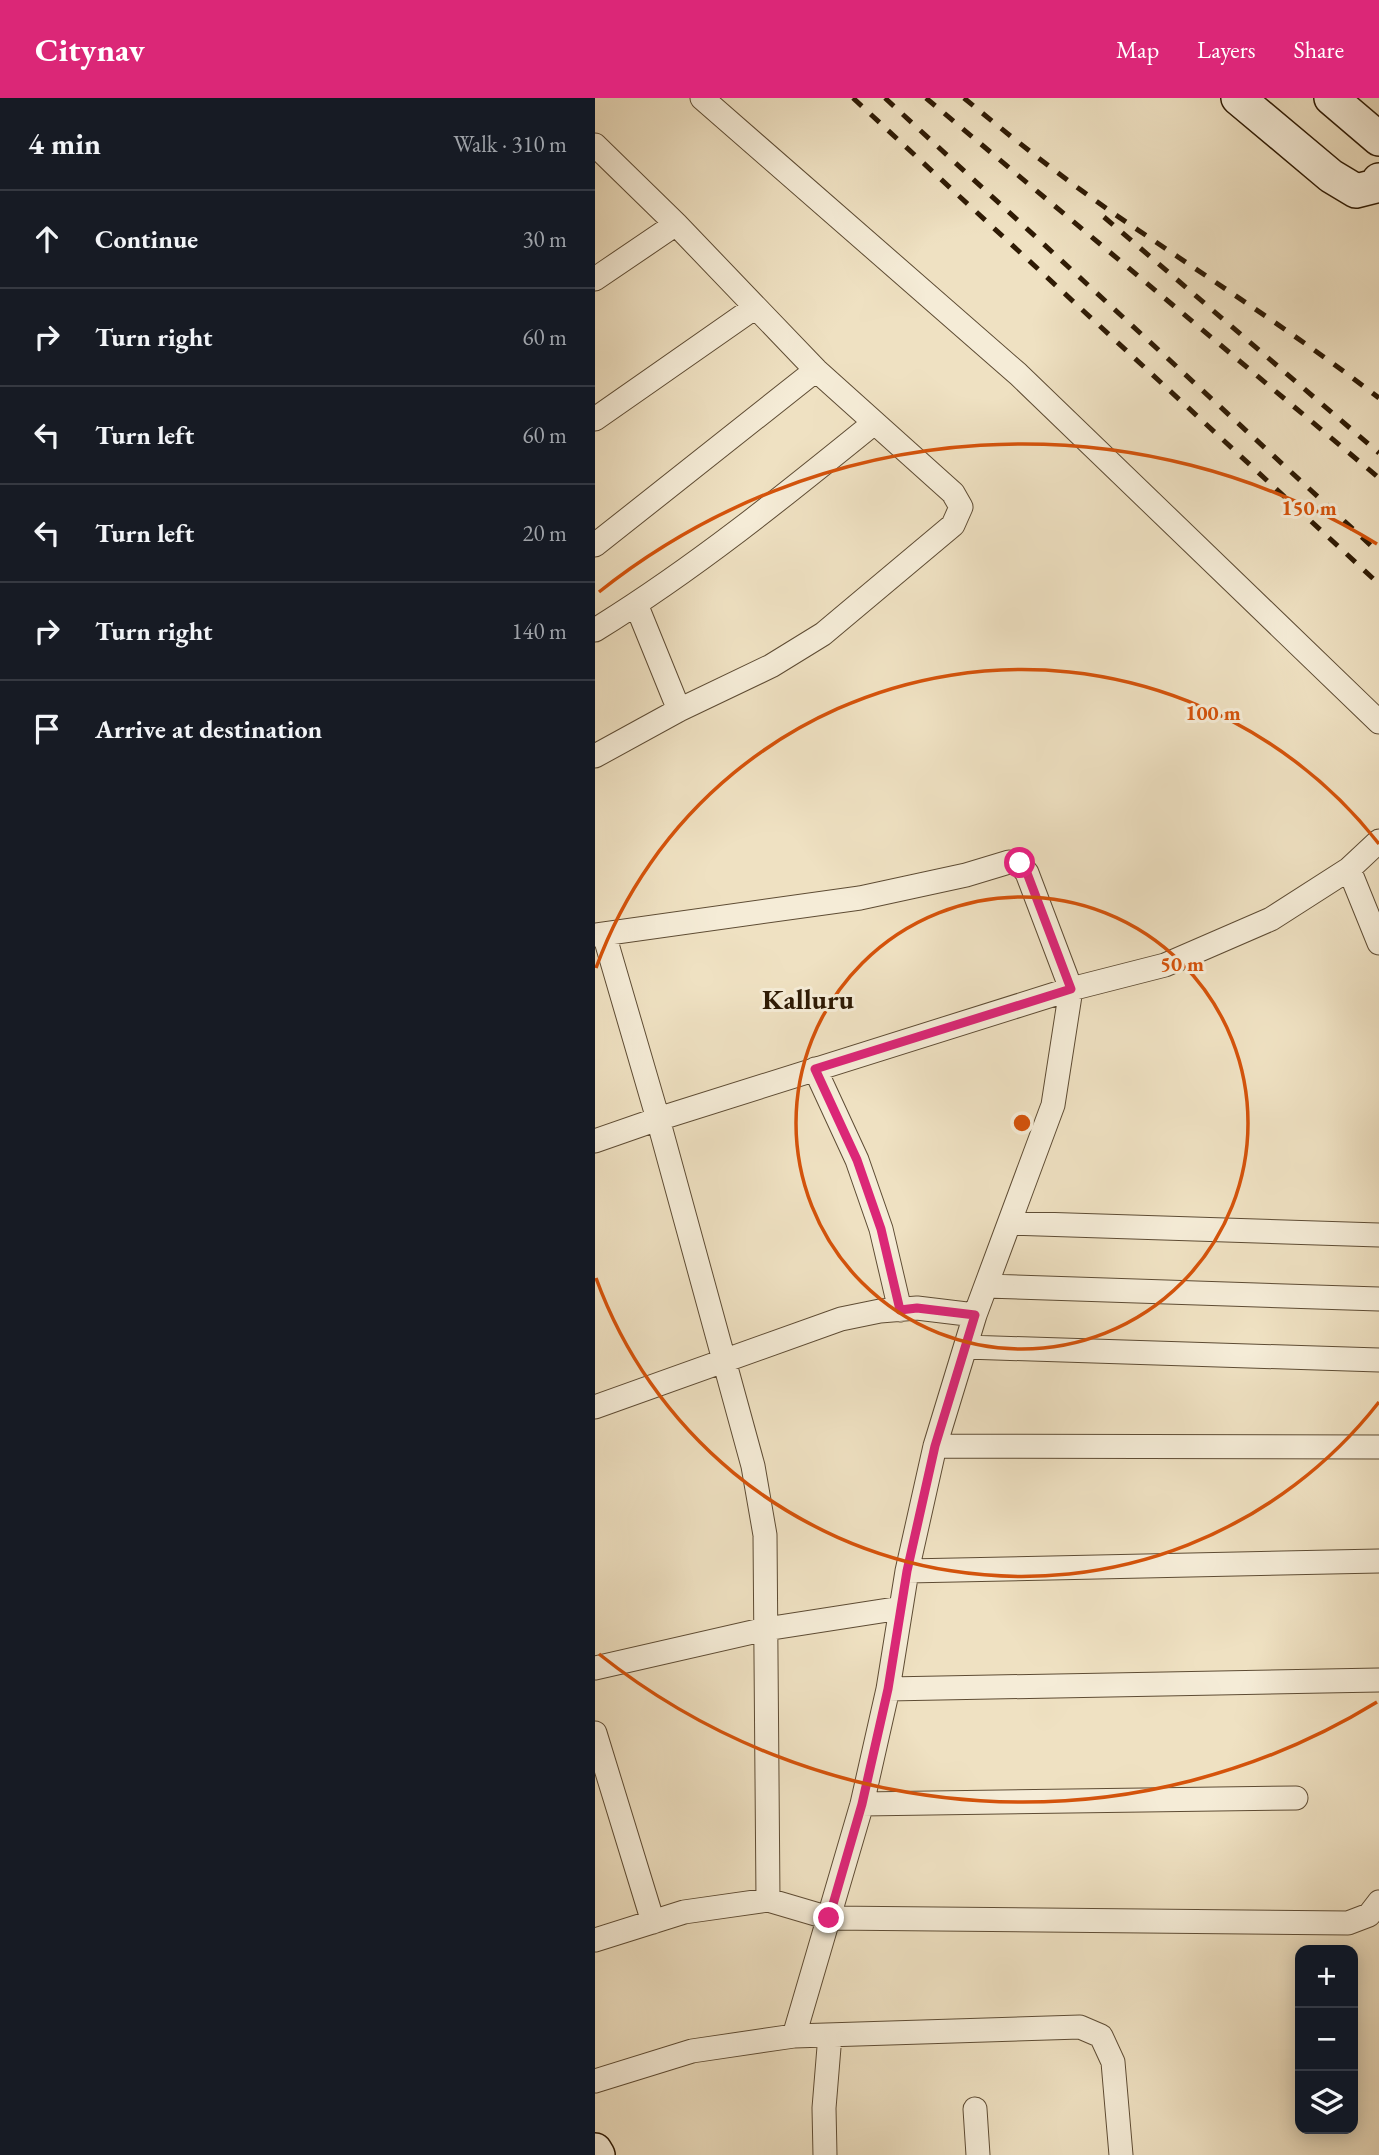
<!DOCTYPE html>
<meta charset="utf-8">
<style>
:root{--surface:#171b24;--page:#242831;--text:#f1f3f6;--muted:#9ea1a6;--line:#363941;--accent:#db2777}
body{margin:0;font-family:"EB Garamond",serif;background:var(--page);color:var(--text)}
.controls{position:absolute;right:21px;bottom:21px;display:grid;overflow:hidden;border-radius:14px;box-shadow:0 4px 18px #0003}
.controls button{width:63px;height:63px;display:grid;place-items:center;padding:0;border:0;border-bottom:2px solid var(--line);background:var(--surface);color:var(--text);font:35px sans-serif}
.stop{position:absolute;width:21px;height:21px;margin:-16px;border:5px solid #db2777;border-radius:50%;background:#fff}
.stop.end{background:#db2777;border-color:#fff;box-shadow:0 2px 7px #0008}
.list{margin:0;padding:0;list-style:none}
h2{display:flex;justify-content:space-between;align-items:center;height:91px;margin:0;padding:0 28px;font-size:30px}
h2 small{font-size:23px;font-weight:400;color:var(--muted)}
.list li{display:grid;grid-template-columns:46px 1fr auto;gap:21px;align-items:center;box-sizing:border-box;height:98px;padding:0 28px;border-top:2px solid var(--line)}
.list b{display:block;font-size:26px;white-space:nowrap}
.list em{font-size:23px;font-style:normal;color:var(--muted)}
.icon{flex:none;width:38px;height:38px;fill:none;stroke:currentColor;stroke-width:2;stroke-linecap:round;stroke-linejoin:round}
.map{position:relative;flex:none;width:784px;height:2057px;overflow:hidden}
header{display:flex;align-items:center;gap:42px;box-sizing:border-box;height:98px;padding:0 35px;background:var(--accent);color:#fff}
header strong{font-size:33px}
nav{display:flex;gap:38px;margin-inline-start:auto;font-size:24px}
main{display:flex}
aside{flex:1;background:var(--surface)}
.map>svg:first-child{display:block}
</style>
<header>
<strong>Citynav</strong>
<nav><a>Map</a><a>Layers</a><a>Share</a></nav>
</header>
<main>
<aside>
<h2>4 min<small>Walk · 310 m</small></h2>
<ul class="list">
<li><svg class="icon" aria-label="ahead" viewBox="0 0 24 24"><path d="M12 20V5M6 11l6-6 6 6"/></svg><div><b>Continue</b></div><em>30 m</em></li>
<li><svg class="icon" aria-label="right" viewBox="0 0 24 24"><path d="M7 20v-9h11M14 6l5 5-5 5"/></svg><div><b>Turn right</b></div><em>60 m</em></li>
<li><svg class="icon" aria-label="left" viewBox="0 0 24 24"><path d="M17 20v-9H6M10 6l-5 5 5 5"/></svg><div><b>Turn left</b></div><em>60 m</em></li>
<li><svg class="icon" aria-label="left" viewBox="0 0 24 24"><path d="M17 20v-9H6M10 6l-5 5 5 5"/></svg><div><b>Turn left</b></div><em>20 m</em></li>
<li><svg class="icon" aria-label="right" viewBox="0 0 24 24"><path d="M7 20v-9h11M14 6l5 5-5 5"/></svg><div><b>Turn right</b></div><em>140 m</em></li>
<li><svg class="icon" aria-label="arrive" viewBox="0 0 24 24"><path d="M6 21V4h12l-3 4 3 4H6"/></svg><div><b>Arrive at destination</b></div></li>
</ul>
</aside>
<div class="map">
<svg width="784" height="2057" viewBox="0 0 784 2057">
<rect width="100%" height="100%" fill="#efe1c2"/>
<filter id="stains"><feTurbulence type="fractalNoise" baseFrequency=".00286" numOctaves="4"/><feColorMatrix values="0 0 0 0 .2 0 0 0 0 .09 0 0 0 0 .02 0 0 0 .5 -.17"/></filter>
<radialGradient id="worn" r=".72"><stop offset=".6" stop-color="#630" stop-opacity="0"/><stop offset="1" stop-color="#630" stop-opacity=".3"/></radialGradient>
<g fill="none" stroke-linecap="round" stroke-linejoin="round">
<g stroke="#5e4c34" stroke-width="25">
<path id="street" d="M107,0L423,276L784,624
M0,47L81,126L221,272L358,395L366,409L358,427L228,536L176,568L84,612L0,658
M0,181L81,126
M0,321L159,210
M0,447L221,272
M41,506L84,612
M0,532C99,471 189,398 279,325
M754,771L784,845
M9,836L63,1021L158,1368L170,1437L173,1802
M0,837L265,800L371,777L414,764L425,766L432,775L476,891L458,1007L380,1217L340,1348L312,1473L293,1591L267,1706L199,1938
M220,971L262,1062L286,1131L305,1212
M0,1043L63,1021L476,891L570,867L676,821L754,771L784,743
M415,1125L784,1137
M391,1188L784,1201
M371,1249L784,1262
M0,1309L246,1221L285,1213L322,1210L380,1217
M340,1348L784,1349
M312,1473L784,1463
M0,1570L171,1531L306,1510
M293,1591L784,1582
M0,1635L58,1824
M267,1706L701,1700
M0,1842L89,1814L173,1802L234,1820L753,1825L774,1817L784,1804
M0,1983L97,1953L199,1938L485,1929L506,1938L518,1964L526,2057
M380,2011L383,2057
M230,2057L229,2010L235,1937"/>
</g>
<g stroke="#2e1a04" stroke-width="36">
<path id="secondary" d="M643,0L736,78L761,93L781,88L784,82
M736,0L784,41
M0,2052L3,2057"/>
</g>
<use href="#street" stroke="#f5ecd7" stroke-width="23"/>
<use href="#secondary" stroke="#f5ecd7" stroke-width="33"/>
<path stroke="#2e1a04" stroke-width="5" stroke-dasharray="12 12" stroke-linecap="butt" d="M258,0L784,486
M290,0L784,455
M331,0L784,380
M369,0C428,49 488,96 552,138C630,191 709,242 784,300
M509,119L784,355"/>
</g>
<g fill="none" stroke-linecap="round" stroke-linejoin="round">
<path stroke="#db2777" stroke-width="9" d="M234,1820L267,1706L293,1591L312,1473L340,1348L380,1217L322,1210L305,1212L286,1131L262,1062L220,971L476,891L432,775L425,765"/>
</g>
<g fill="none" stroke="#d5530b" stroke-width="3.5">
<circle cx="427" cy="1025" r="226"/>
<path d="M784 1304A453 453 0 0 1 1 1180M1 870A453 453 0 0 1 784 746"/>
<path d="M782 1604A679 679 0 0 1 4 1556M4 494A679 679 0 0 1 782 446"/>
</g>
<g text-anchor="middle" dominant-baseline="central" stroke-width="6" stroke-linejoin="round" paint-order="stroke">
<g font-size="28" font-weight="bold" fill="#2e1a04" stroke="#f5ecd7">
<text x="213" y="901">Kalluru</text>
</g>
</g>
<circle cx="427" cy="1025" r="10" fill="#d5530b" stroke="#f5ecd7" stroke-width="3.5"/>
<g font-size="21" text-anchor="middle" font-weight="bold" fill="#d5530b" stroke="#f5ecd7" stroke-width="6" stroke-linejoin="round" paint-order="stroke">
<text x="714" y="417">150 m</text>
<text x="618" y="622">100 m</text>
<text x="587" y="873">50 m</text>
</g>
<rect width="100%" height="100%" filter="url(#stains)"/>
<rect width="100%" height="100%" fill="url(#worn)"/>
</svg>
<div class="controls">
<button>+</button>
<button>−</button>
<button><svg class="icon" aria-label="layers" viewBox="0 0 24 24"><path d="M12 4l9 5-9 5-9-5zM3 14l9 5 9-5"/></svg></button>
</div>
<div class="stop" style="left:425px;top:765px"></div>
<div class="stop end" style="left:234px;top:1820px"></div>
</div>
</main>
